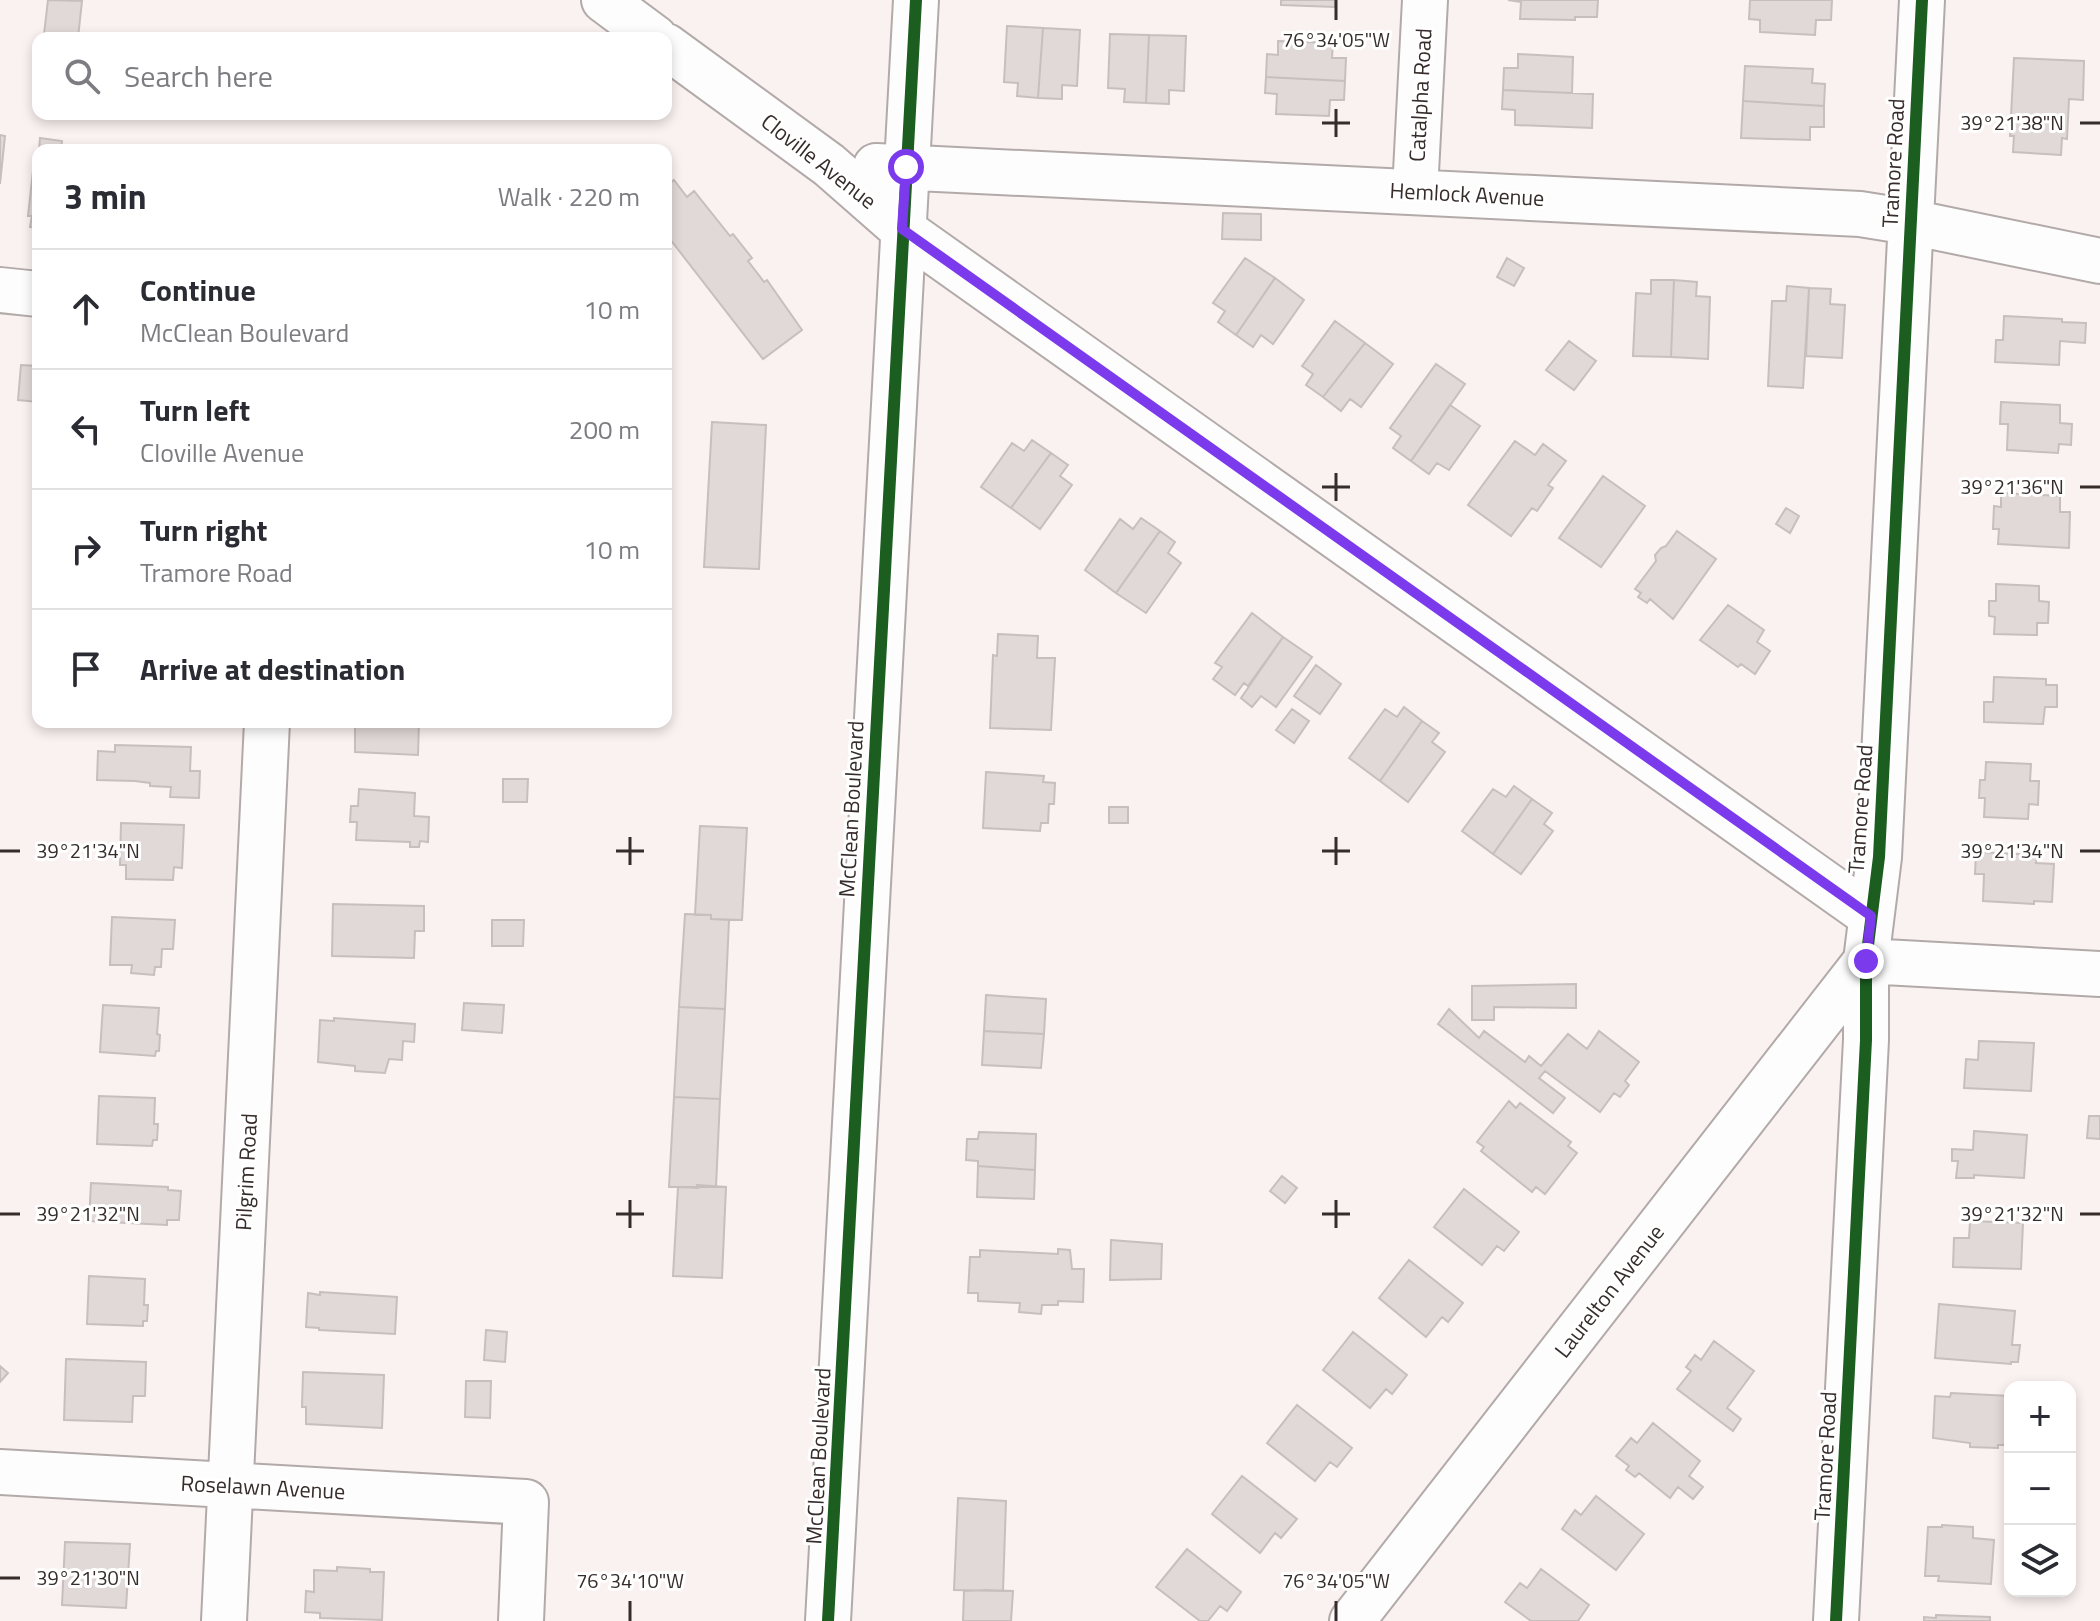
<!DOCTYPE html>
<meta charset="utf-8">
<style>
:root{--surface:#fff;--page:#f2f2f3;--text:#2b2b33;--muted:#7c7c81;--line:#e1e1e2}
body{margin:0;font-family:"Titillium Web",sans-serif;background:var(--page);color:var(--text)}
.controls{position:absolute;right:24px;bottom:24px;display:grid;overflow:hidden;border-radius:16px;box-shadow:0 4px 12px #0003}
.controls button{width:72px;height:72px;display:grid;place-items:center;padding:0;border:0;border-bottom:2px solid var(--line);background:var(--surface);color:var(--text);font:40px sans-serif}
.stop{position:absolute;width:24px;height:24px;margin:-18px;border:6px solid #7c3aed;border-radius:50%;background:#fff}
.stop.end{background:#7c3aed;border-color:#fff;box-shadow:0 2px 8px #0008}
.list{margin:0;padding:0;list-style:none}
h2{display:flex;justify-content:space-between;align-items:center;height:104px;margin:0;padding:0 32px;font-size:34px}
h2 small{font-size:26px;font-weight:400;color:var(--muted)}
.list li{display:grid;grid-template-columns:52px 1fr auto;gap:24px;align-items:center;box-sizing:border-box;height:120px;padding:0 32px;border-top:2px solid var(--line)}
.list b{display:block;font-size:30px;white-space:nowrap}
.list p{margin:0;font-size:26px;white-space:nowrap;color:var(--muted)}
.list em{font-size:26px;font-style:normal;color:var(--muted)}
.icon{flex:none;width:44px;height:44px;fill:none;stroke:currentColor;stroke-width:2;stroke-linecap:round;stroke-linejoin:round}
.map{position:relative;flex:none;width:2100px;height:1621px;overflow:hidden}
.search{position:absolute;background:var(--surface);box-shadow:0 4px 12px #0003;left:32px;top:32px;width:640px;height:88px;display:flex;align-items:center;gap:20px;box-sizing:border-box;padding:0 28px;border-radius:16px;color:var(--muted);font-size:30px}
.panel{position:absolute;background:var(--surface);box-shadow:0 4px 12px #0003;left:32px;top:144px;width:640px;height:584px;border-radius:16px}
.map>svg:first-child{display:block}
</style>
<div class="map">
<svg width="2100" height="1621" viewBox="0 0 2100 1621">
<rect width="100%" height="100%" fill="#faf2f0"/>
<path fill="#e1d9d7" stroke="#c7bfbd" stroke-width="2" d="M48,0L82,1L78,38L44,34Z
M1281,0H1335V7L1281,5Z
M1508,0H1598L1597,17H1575V20L1520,19L1521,2Z
M1750,0H1832L1831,20H1816L1815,35L1760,32V20L1749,19Z
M1007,26L1043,28L1038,98L1017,96L1018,83L1004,82Z
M1043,28L1080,30L1077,86L1062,85V99L1038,98Z
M1110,34L1149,35L1146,103L1124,102L1125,89L1108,88Z
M1149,35L1186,36L1184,91L1169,90V104L1146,103Z
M1278,41L1333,43L1332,58H1346L1345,81L1266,77L1267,54L1278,55Z
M1518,54L1573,57L1572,93L1503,90L1504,68H1518Z
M2014,58L2084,61L2083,100L2069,99L2067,139L2062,138L2061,155L2013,152L2014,136H2010Z
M1745,66L1813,69L1812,83L1825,84L1824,106L1743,101Z
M1266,77L1345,81L1344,100H1330L1329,116L1276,114L1277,94L1265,93Z
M1503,90L1593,94L1592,128L1515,125V110L1502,109Z
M1743,101L1824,106V127H1810V140L1741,138Z
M0,135L5,136L0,184Z
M40,138L62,141L61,150H39Z
M38,157V228L30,227L32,216H28L34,162H38Z
M674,180L687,197L694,191L730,236L733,234L752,258L748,261L764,282L767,280L802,330L763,359L666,234V186Z
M1223,213L1261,214V240L1222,239Z
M1245,258L1275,278L1236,335L1218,322L1225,311L1213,303Z
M1507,258L1524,268L1514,286L1497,277Z
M1275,278L1304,300L1273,344L1261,335L1253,347L1236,335Z
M1651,280H1674L1671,357L1633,356L1636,293L1651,294Z
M1674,280L1697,282L1696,296L1710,297L1708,359L1671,357Z
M1787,286L1809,288L1803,388L1768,386L1772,301H1786Z
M1809,288L1831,289L1830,304L1845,305L1842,358L1806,356Z
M2004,316L2062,319V322L2086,323L2085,343L2060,341L2059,365L1995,362L1996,340H2003Z
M1335,321L1365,343L1323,397L1306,385L1313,374L1302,366Z
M1569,341L1596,361L1574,390L1546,370Z
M1365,343L1393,364L1361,407L1350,399L1341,411L1323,397Z
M1436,364L1465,384L1411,461L1393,448L1401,436L1390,428Z
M21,365L38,366V402L18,400Z
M2001,402L2060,405V423L2072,424L2071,445L2059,444L2058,453L2007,450L2008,424H2000Z
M1450,405L1480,426L1449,470L1437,463L1429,474L1411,461Z
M712,422L766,425L759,569L704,567Z
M1032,440L1051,453L1011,508L981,487L1012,443L1024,451Z
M1515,441L1535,455L1543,444L1566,461L1548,485L1553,488L1537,511L1532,508L1511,536L1468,505Z
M1051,453L1068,465L1060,476L1072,485L1040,529L1011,508Z
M1603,476L1645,506L1601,567L1559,538Z
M2001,493L2060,496V512H2070L2069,548L1998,544L1999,529H1993L1994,506L2001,507Z
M1786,508L1799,516L1790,533L1776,524Z
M1141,518L1160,531L1116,593L1085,570L1120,519L1133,529Z
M1160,531L1175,542L1168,553L1181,563L1146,613L1116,593Z
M1677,531L1716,559L1673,619L1650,599L1647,603L1638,597L1641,593L1635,589L1656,561L1655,555L1661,548L1666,546Z
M1996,584L2039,586V601L2049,602L2048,623H2037V635L1994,634L1995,617L1989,616V601H1996Z
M1728,605L1764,630L1757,642L1770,651L1755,674L1741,664L1738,667L1700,640Z
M1252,613L1283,637L1248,686L1244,683L1235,695L1213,679L1222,667L1215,663Z
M998,634L1038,636L1037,658H1055L1051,730L990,728L993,655L997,656Z
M1283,637L1312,657L1276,707L1261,696L1252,707L1241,698Z
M1316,665L1341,684L1320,714L1294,696Z
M1994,677L2046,679V685H2057V707H2045L2043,724L1984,722V702H1993Z
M1404,707L1422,721L1380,781L1349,758L1385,709L1397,717Z
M1292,709L1309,721L1294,743L1276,730Z
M1422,721L1439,733L1432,742L1445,752L1408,802L1380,781Z
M369,722H419L418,755L355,752V724H369Z
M115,745L191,747L190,771H200L199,798L170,797L171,787L150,786V783L135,781L97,780L98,751L115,752Z
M1986,762L2031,764L2030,781H2039L2038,805L2029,804L2028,819L1984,817L1985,798H1979L1980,780H1985Z
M986,772L1044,776L1043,782L1055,783L1054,804H1049L1048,823H1041L1040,831L983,828Z
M503,779H528L527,802H503Z
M1514,786L1532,799L1493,854L1462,831L1493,789L1506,797Z
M359,789L415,793L414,816L429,817L428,842L420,841L419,847H410V842L356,840L357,822H350L351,806H358Z
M1532,799L1552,813L1544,824L1553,831L1521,874L1493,854Z
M1109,807H1128V823H1109Z
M121,823L184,825L182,868L174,867L173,880L126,879V865H120Z
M700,826L747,828L742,920L711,919V915H695Z
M1976,852L2037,855L2036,863L2054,864L2052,902L2034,901V904L1983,901L1984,874H1975Z
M333,904L424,906V931H415L414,958L332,956Z
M685,914L711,915V919L729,920L725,1009L679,1007Z
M112,917L175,920L173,949H162L161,967H155L154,975L131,973L132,965H110Z
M492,920H524L523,946H492Z
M1576,984V1008L1494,1007V1020H1472V986Z
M986,995L1046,999L1044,1034L984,1031Z
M464,1003L504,1005L502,1033L462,1030Z
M103,1005L159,1008L157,1034L160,1035L159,1051H156L155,1056L100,1052Z
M679,1007L725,1009L720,1099L674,1097Z
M1449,1009L1479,1038L1484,1031L1525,1062L1529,1056L1541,1066L1568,1034L1587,1049L1599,1031L1639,1062L1625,1081L1629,1085L1620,1097L1614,1093L1600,1112L1545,1071L1539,1078L1565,1098L1553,1113L1438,1024Z
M334,1018L415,1024L414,1042L403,1041L402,1060L389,1059L385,1073L355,1071V1066L318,1062L320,1020L334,1021Z
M984,1031L1044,1034L1041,1068L982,1065Z
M1979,1041L2034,1043L2031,1091L1964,1088L1966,1059L1978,1060Z
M99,1096L155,1098L154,1124H158L157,1140H153L152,1146L97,1144Z
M674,1097L720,1099L716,1187H669Z
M1509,1101L1516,1108L1520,1103L1571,1142L1568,1146L1577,1153L1545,1194L1536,1187L1532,1192L1481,1151L1484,1147L1477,1142Z
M2089,1116H2100V1139L2087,1138Z
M1974,1131L2027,1135L2024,1178L1974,1175V1178H1956L1958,1161H1952V1149L1973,1150Z
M979,1132L1036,1134L1035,1170L978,1166V1161L966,1160L967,1139H978Z
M978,1166L1035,1170L1034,1199L977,1197Z
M1282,1176L1297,1188L1285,1203L1270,1191Z
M91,1183L168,1187V1190L181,1191L179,1220H167V1225L89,1221Z
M697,1185L726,1187L722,1278L673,1276L678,1187L698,1188Z
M1464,1189L1519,1232L1504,1251L1497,1246L1482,1265L1434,1227Z
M1970,1221L2023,1223L2021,1269L1953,1267L1954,1238H1969Z
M1111,1240L1162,1244L1161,1279L1110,1280Z
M1058,1249L1070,1250L1072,1269H1084L1083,1302L1058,1301V1305H1042L1041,1314L1019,1312L1020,1303L978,1301V1293H968L970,1257H980V1250L1058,1254Z
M1409,1260L1463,1303L1448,1322L1442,1317L1426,1337L1379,1298Z
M89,1276L145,1279L144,1305H148L147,1321H143V1326L87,1324Z
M320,1292L397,1297L395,1334L319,1330V1328L306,1327L308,1293L320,1295Z
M1939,1304L2015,1311L2012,1345H2020L2018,1362H2011V1364L1935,1358Z
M486,1330L507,1332L505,1362L484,1360Z
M1353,1332L1407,1375L1392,1394L1386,1389L1370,1408L1323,1370Z
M1714,1341L1754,1371L1727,1408L1741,1419L1733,1431L1677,1389L1691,1371L1686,1367L1695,1355L1701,1360Z
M66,1359L146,1362L145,1396H133L132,1422L64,1420Z
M0,1366L8,1373L0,1382Z
M303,1372L384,1375L382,1428L306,1424V1407H302Z
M466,1381H491L490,1418L465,1417Z
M1951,1393L2010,1396V1445H1998V1448L1970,1447V1443L1933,1438L1935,1396L1950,1397Z
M1297,1405L1352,1448L1337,1467L1330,1462L1315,1481L1267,1443Z
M1653,1423L1700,1461L1689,1476L1703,1487L1693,1499L1678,1487L1670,1498L1639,1473L1635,1477L1626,1470L1629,1466L1616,1456L1631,1438L1637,1443Z
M1242,1476L1297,1519L1281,1538L1275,1533L1260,1553L1212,1514Z
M1596,1496L1644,1534L1616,1570L1562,1529L1575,1510L1581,1515Z
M958,1498L1006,1501L1003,1591L954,1590Z
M1942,1525L1973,1527V1538L1994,1540L1991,1584L1938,1581L1939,1576H1925L1928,1527H1942Z
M65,1542L130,1544L126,1608L62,1605Z
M1187,1549L1241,1592L1227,1611L1220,1606L1208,1621H1200L1156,1587Z
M337,1567L370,1569V1572H384L382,1620L320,1618V1613L305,1612L306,1591L314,1592V1570L337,1571Z
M1541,1569L1589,1605L1578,1621H1531L1505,1602L1520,1583L1527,1588Z
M986,1590L1013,1591L1011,1621H963L964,1591Z
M1936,1615L1990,1617V1621H1924V1617L1936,1618Z"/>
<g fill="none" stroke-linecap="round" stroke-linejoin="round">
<g stroke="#b2aaa9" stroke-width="48">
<path id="minor" d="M604,0L655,38
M666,46L829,165L902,229L1871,916
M876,166L1860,214L1910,222L2100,261
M1415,191L1425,0
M0,290L38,294
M0,1472L526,1502L521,1621
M224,1621L267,722
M828,1621L916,0
M1352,1621L1866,961L2100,974
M1836,1621L1866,1040V961L1879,857L1922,0"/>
</g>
<use href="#minor" stroke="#fefdfd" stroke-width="44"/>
<g stroke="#fff" stroke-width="17">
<path id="cycleway" d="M828,1621L916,0
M1836,1621L1866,1040V961L1879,857L1922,0"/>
</g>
<use href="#cycleway" stroke="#1b5e20" stroke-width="12"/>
</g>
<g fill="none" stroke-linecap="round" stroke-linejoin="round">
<path stroke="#7c3aed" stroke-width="10" d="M906,167L902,229L1871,916L1866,961"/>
</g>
<path fill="none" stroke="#362d2b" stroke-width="3" d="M1336,0V20M1336,109V137M1322,123H1350M2080,123H2100M1336,473V501M1322,487H1350M2080,487H2100M630,837V865M1336,837V865M0,851H20M616,851H644M1322,851H1350M2080,851H2100M630,1200V1228M1336,1200V1228M0,1214H20M616,1214H644M1322,1214H1350M2080,1214H2100M0,1578H20M630,1601V1621M1336,1601V1621"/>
<g text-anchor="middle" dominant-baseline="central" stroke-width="6" stroke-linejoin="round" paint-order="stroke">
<g font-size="22" fill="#362d2b" stroke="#fff">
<text transform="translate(1420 95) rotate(-87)">Catalpha Road</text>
<text transform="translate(819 161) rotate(38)">Cloville Avenue</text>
<text transform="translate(1893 163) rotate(-87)">Tramore Road</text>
<text transform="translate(1467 194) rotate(3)">Hemlock Avenue</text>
<text transform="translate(851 809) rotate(-87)">McClean Boulevard</text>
<text transform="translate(1860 809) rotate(-86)">Tramore Road</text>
<text transform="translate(246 1172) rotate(-87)">Pilgrim Road</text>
<text transform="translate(1609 1291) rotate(-52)">Laurelton Avenue</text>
<text transform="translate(818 1456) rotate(-87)">McClean Boulevard</text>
<text transform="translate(1825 1456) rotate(-87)">Tramore Road</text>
<text transform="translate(263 1487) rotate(3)">Roselawn Avenue</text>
</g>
</g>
<g font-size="20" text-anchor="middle" fill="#362d2b" stroke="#fff" stroke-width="6" stroke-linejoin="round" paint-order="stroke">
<text x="1336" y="47">76°34'05"W</text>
<text x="2012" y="130">39°21'38"N</text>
<text x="2012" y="494">39°21'36"N</text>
<text x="88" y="858">39°21'34"N</text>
<text x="2012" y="858">39°21'34"N</text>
<text x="88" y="1221">39°21'32"N</text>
<text x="2012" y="1221">39°21'32"N</text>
<text x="88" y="1585">39°21'30"N</text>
<text x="630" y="1588">76°34'10"W</text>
<text x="1336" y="1588">76°34'05"W</text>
</g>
</svg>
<div class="controls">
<button>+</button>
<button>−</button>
<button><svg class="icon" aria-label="layers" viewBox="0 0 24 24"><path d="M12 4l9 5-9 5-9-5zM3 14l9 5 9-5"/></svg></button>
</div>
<div class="stop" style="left:906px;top:167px"></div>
<div class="stop end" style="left:1866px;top:961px"></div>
<div class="search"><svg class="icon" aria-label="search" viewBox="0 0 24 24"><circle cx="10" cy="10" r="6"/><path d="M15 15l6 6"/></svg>Search here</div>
<section class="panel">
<h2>3 min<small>Walk · 220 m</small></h2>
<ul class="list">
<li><svg class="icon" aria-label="ahead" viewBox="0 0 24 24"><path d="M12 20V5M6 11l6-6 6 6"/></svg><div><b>Continue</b><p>McClean Boulevard</p></div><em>10 m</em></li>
<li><svg class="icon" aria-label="left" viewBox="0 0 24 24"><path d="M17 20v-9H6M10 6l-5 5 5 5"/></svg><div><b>Turn left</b><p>Cloville Avenue</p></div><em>200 m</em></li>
<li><svg class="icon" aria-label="right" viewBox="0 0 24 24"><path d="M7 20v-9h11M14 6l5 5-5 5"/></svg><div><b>Turn right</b><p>Tramore Road</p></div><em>10 m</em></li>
<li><svg class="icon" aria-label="arrive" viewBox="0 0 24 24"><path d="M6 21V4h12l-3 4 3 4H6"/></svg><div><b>Arrive at destination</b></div></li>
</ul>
</section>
</div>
